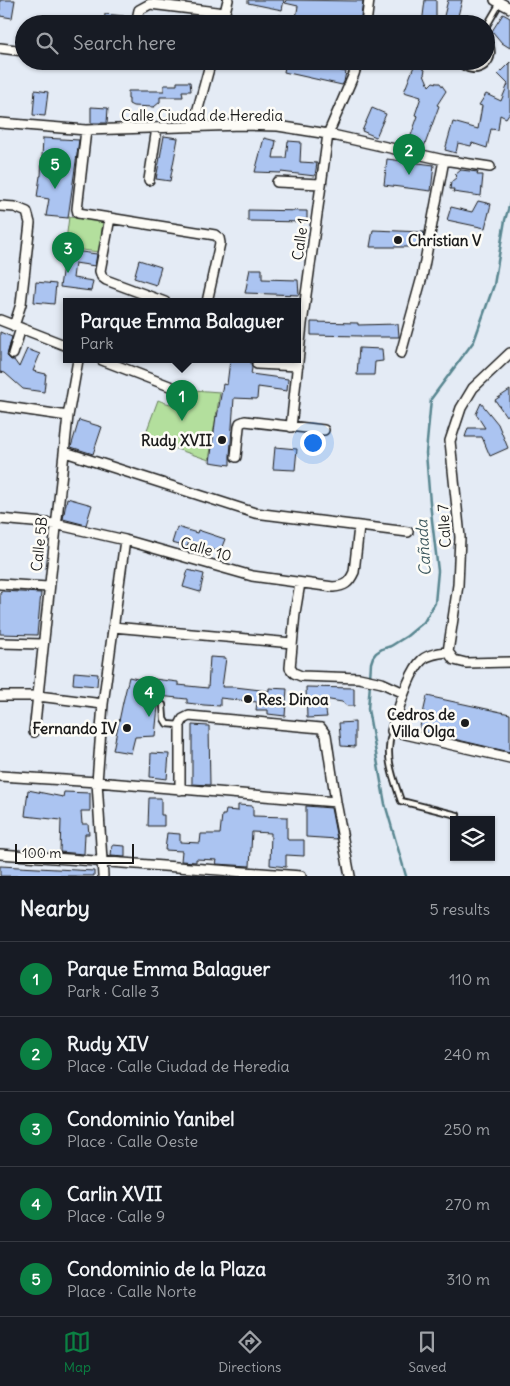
<!DOCTYPE html>
<meta charset="utf-8">
<style>
:root{--surface:#171b24;--page:#20242c;--text:#f1f3f6;--muted:#9ea1a6;--line:#363941;--accent:#0b8043}
body{margin:0;font-family:Delius,sans-serif;background:var(--page);color:var(--text)}
.controls{position:absolute;right:15px;bottom:15px;display:grid;overflow:hidden;border-radius:0px;box-shadow:0 1px 4px #0004}
.controls button{width:45px;height:45px;display:grid;place-items:center;padding:0;border:0;border-bottom:1px solid var(--line);background:var(--surface);color:var(--text);font:25px sans-serif}
.scale{position:absolute;left:15px;bottom:12px;width:119px;box-sizing:border-box;padding-left:5px;border:2px solid #1c1c1c;border-top:0;font-size:14px;line-height:18px;white-space:nowrap;color:#1c1c1c;-webkit-text-stroke:4px #fdfcf7;paint-order:stroke}
.you{position:absolute;left:312px;top:442px;width:18px;height:18px;margin:-12px;border:4px solid #fff;border-radius:50%;background:#1a73e8;box-shadow:0 0 0 8px #1a73e833}
.badge{display:grid;place-items:center;width:32px;height:32px;border-radius:50%;background:var(--accent);color:#fff;font-size:16px;font-weight:700}
.pin{position:absolute;translate:-50% -41px;filter:drop-shadow(0 1px 2px #0008)}
.pin::after{content:'';position:absolute;top:26px;width:18px;height:15px;background:inherit;clip-path:polygon(0 0,100% 0,50% 100%)}
.popup{position:absolute;left:63px;top:298px;width:238px;height:65px;box-sizing:border-box;display:grid;place-content:center;border-radius:0px;background:var(--surface);filter:drop-shadow(0 1px 4px #0005);font-size:16px;white-space:nowrap;color:var(--muted)}
.popup b{font-size:19px;color:var(--text)}
.popup::after{content:'';position:absolute;left:50%;top:100%;margin-left:-10px;border:10px solid transparent;border-top-color:var(--surface)}
.list{margin:0;padding:0;list-style:none}
h2{display:flex;justify-content:space-between;align-items:center;height:65px;margin:0;padding:0 20px;font-size:21px}
h2 small{font-size:16px;font-weight:400;color:var(--muted)}
.list li{display:grid;grid-template-columns:32px 1fr auto;gap:15px;align-items:center;box-sizing:border-box;height:75px;padding:0 20px;border-top:1px solid var(--line)}
.list b{display:block;font-size:19px;white-space:nowrap}
.list p{margin:0;font-size:16px;white-space:nowrap;color:var(--muted)}
.list em{font-size:16px;font-style:normal;color:var(--muted)}
.icon{flex:none;width:28px;height:28px;fill:none;stroke:currentColor;stroke-width:2;stroke-linecap:round;stroke-linejoin:round}
.map{position:relative;flex:none;width:510px;height:876px;overflow:hidden}
.search{position:absolute;background:var(--surface);box-shadow:0 1px 4px #0004;left:15px;right:15px;top:15px;height:55px;display:flex;align-items:center;gap:12px;box-sizing:border-box;padding:0 18px;border-radius:28px;color:var(--muted);font-size:19px}
.sheet{height:440px;background:var(--surface)}
nav{display:flex;justify-content:space-around;align-items:center;box-sizing:border-box;height:70px;border-top:1px solid var(--line);background:var(--surface);font-size:14px;color:var(--muted)}
nav a{display:grid;justify-items:center;gap:2px}
nav .on{color:var(--accent)}
.map>svg:first-child{display:block}
</style>
<div class="map">
<svg width="510" height="876" viewBox="0 0 510 876">
<rect width="100%" height="100%" fill="#e4ebf5"/>
<filter id="ink" filterUnits="userSpaceOnUse"><feTurbulence type="fractalNoise" baseFrequency=".02" numOctaves="2"/><feDisplacementMap in="SourceGraphic" scale="10" xChannelSelector="R" yChannelSelector="G"/><feConvolveMatrix kernelMatrix="1 2 1 2 8 2 1 2 1" color-interpolation-filters="sRGB"/></filter>
<g filter="url(#ink)">
<path fill="#b3df9d" stroke="#687e5c" d="M69,217L103,221L99,252L65,248Z
M193,390L220,392L209,460L144,438L158,400C167,404 182,408 190,398C192,396 192,393 193,390Z"/>
<g fill="none" stroke-linecap="round" stroke-linejoin="round">
<path stroke="#588690" stroke-width="2.5" d="M370,678L371,663L373,657L376,653L382,649L391,646L407,636L424,622L435,603L438,571L430,503L426,453L431,399L474,341L494,285L505,220L510,203
M370,684L368,709L385,804L406,876"/>
</g>
<path fill="#abc4f1" stroke="#1c1c1c" d="M0,0H15L12,18L0,16Z
M248,0H284L282,10L248,3Z
M286,0L363,1L360,24H276L279,15L296,18L298,6L285,3Z
M425,0H436V24H422Z
M448,0H462L456,24H442Z
M105,14L124,16V24H104Z
M503,14L510,18V48L502,43L492,31Z
M286,61H299L346,72L344,82L342,85L284,72Z
M416,61H425L422,68L425,70L424,74L429,86L433,82L437,83H440L446,91L437,105L439,106L424,147L409,141L418,116L415,115L421,97L404,92Z
M510,62V112L506,118L500,115L498,130L491,129L487,148L472,143L471,146L458,143L456,153L445,150L453,122L478,129L482,106L479,105L486,94L501,101L508,84L498,74Z
M177,82H190L191,91H182L183,97H160V102L154,107L133,106L129,104V99H128V91H164V85H177Z
M35,90L48,92L45,116L33,115Z
M91,107L108,108L107,123H91Z
M372,108L386,114L376,137L362,131Z
M164,136L178,138L170,181L156,179Z
M43,138L79,140L68,218L46,216L49,199L37,197L40,176H41Z
M264,138L276,141L273,158H286L288,141L301,142L300,162L317,163L315,176L281,172V173L255,172Z
M387,159L434,165L431,191L384,185Z
M461,170L478,172L477,175H483L481,196L453,192L454,189H450L451,182L457,177L455,175Z
M478,201L491,204L485,228L447,220L451,207L472,212Z
M248,210L307,211V222L248,221Z
M373,230L424,232L421,247H370Z
M65,250L97,254L95,266L75,263L73,278L93,281L91,291L60,287Z
M139,260L161,267L156,285L134,278Z
M250,269H262V279L298,280L299,295L245,293Z
M36,282L56,284L54,304L34,302Z
M311,322L358,323V325L398,324L399,337H361V336L311,335Z
M0,332L12,337L7,356L11,360H14L19,367L27,349L40,354L33,371L46,374L44,392L23,389L5,373L0,372Z
M359,348L382,349L383,361L375,362L374,375H357Z
M230,360H253L251,363L252,368L251,374L288,379L287,391L258,387L257,399L234,398L230,456V465L210,462L216,416L217,417L223,384L227,385Z
M510,390V414L506,416L495,400Z
M481,403L498,424L508,448L490,456L482,437H465L468,428H485L476,414Z
M79,420L102,427L93,454L71,447Z
M275,447L297,449L295,470L273,469Z
M67,498L92,505L86,525L63,519Z
M177,527L197,533L198,530L225,539L220,552L189,542L187,547L172,543Z
M188,570L204,574L200,592L183,587Z
M1,591L41,593L37,635L0,634V592Z
M210,657L226,658L222,687H235L269,691V688L287,689L285,716L268,714V710H256L257,702L220,698V706L204,705L187,703V699L159,696L155,736L135,737L131,753L113,750L123,702L129,677L146,681V678L178,682V685L208,688Z
M74,672L98,674L97,686L73,684Z
M306,687L354,688V706H347L342,702L324,699L327,717L307,718Z
M427,696L510,714V752L419,731Z
M355,722V747L341,746L339,723Z
M192,725L209,726L210,785L192,784Z
M151,753L169,754L167,779L150,777Z
M28,790L63,797L64,792L90,793V811H81L82,824H88L89,834H85L84,854L60,852L61,820L25,816Z
M149,798H161V815H164V826H148Z
M238,805L253,806V816L287,817V838L288,840H304V856L286,855V867L270,865L271,833L252,832L250,866L216,864L217,860L196,859V862L181,861L182,851L165,850L167,833L180,834V842L200,843L201,834H220L222,815H225L226,810L238,811Z
M306,806L331,808L337,839L306,837Z
M112,845L125,846V857L111,856Z
M0,866L94,871V876H0Z"/>
<g fill="none" stroke-linecap="round" stroke-linejoin="round">
<g stroke="#1c1c1c" stroke-width="8">
<path id="lane" d="M486,27L500,3
M457,61C475,83 504,60 486,38
M163,705L164,719L167,724L180,725
M392,731C384,756 393,777 401,801L457,815"/>
</g>
<g stroke="#1c1c1c" stroke-width="12">
<path id="street" d="M495,0L510,8
M136,24L139,10L150,4L225,13
M222,24L228,0
M366,24L369,0
M0,48L24,51
M0,123L86,130L242,125L278,126L328,134L444,160L490,167
M193,127L211,61
M86,130L77,209L78,213L215,235L219,238L220,243L207,302
M149,180L157,128
M277,182L321,184
M0,206L15,207L27,212L30,223L21,304L14,326
M110,218L100,271L102,277L106,280L165,302
M0,320L67,346
M401,353L422,277L444,160
M510,353L473,388L461,408L450,441L460,537L458,585L448,652L454,660L466,663L510,662
M13,354L21,328
M102,360L185,392
M257,364L298,366
M0,406L68,416
M291,427L302,324L328,134L354,74L358,61
M65,452L255,513L408,532
M236,457L239,427L240,423L245,421L324,430
M0,519L55,524L125,540L252,576L333,587C345,586 349,583 354,572L359,527
M300,583L295,613L290,668L294,673L301,676L359,678L382,683L404,693
M0,584L48,587
M113,627L292,643
M0,643L42,644
M448,652C439,653 429,654 422,660C409,672 397,713 392,731L510,758
M0,696H38L103,704
M34,732L68,416L78,360
M0,776L97,782L336,802
M180,790V725L183,719L189,716L321,728L326,735L336,802L350,876
M0,854L301,876
M103,876L97,782L103,704L125,540"/>
</g>
<use href="#lane" stroke="#fdfcf7" stroke-width="4.5"/>
<use href="#street" stroke="#fdfcf7" stroke-width="9"/>
</g>
</g>
<g fill="#1c1c1c" stroke="#fdfcf7" stroke-width="2">
<circle cx="398" cy="240" r="5"/>
<circle cx="222" cy="440" r="5"/>
<circle cx="248" cy="699" r="5"/>
<circle cx="465" cy="723" r="5"/>
<circle cx="127" cy="728" r="5"/>
</g>
<g text-anchor="middle" dominant-baseline="central" stroke-width="5" stroke-linejoin="round" paint-order="stroke">
<g font-size="15" fill="#1c1c1c" stroke="#fdfcf7">
<text x="202" y="115">Calle Ciudad de Heredia</text>
<text transform="translate(300 239) rotate(-82)">Calle 1</text>
<text transform="translate(444 526) rotate(-94)">Calle 7</text>
<text transform="translate(39 544) rotate(-84)">Calle 5B</text>
<text transform="translate(206 549) rotate(16)">Calle 10</text>
</g>
<g font-size="15" font-weight="bold" fill="#1c1c1c" stroke="#fdfcf7" text-anchor="end">
<text x="408" y="240" text-anchor="start">Christian V</text>
<text x="212" y="440">Rudy XVII</text>
<text x="258" y="699" text-anchor="start">Res. Dinoa</text>
<text x="455" y="714">Cedros de<tspan x="455" dy="17">Villa Olga</tspan></text>
<text x="117" y="728">Fernando IV</text>
</g>
<g font-size="16" font-style="italic" fill="#3f5a60" stroke="#fdfcf7">
<text transform="translate(423 548) rotate(-94)">Cañada</text>
</g>
</g>
</svg>
<div class="controls">
<button><svg class="icon" aria-label="layers" viewBox="0 0 24 24"><path d="M12 4l9 5-9 5-9-5zM3 14l9 5 9-5"/></svg></button>
</div>
<div class="scale">100 m</div>
<div class="you"></div>
<div class="pin badge" style="left:182px;top:421px">1</div>
<div class="popup"><b>Parque Emma Balaguer</b>Park</div>
<div class="pin badge" style="left:409px;top:175px">2</div>
<div class="pin badge" style="left:68px;top:273px">3</div>
<div class="pin badge" style="left:149px;top:717px">4</div>
<div class="pin badge" style="left:55px;top:189px">5</div>
<div class="search"><svg class="icon" aria-label="search" viewBox="0 0 24 24"><circle cx="10" cy="10" r="6"/><path d="M15 15l6 6"/></svg>Search here</div>
</div>
<section class="sheet">
<h2>Nearby<small>5 results</small></h2>
<ul class="list">
<li><span class="badge">1</span><div><b>Parque Emma Balaguer</b><p>Park · Calle 3</p></div><em>110 m</em></li>
<li><span class="badge">2</span><div><b>Rudy XIV</b><p>Place · Calle Ciudad de Heredia</p></div><em>240 m</em></li>
<li><span class="badge">3</span><div><b>Condominio Yanibel</b><p>Place · Calle Oeste</p></div><em>250 m</em></li>
<li><span class="badge">4</span><div><b>Carlin XVII</b><p>Place · Calle 9</p></div><em>270 m</em></li>
<li><span class="badge">5</span><div><b>Condominio de la Plaza</b><p>Place · Calle Norte</p></div><em>310 m</em></li>
</ul>
</section>
<nav>
<a class="on"><svg class="icon" aria-label="map" viewBox="0 0 24 24"><path d="M3 6l6-2 6 2 6-2v14l-6 2-6-2-6 2zM9 4v14M15 6v14"/></svg>Map</a>
<a><svg class="icon" aria-label="directions" viewBox="0 0 24 24"><path d="M12 3l9 9-9 9-9-9zM9 14v-3h6M13 9l2 2-2 2"/></svg>Directions</a>
<a><svg class="icon" aria-label="saved" viewBox="0 0 24 24"><path d="M7 4h10v16l-5-4-5 4z"/></svg>Saved</a>
</nav>
